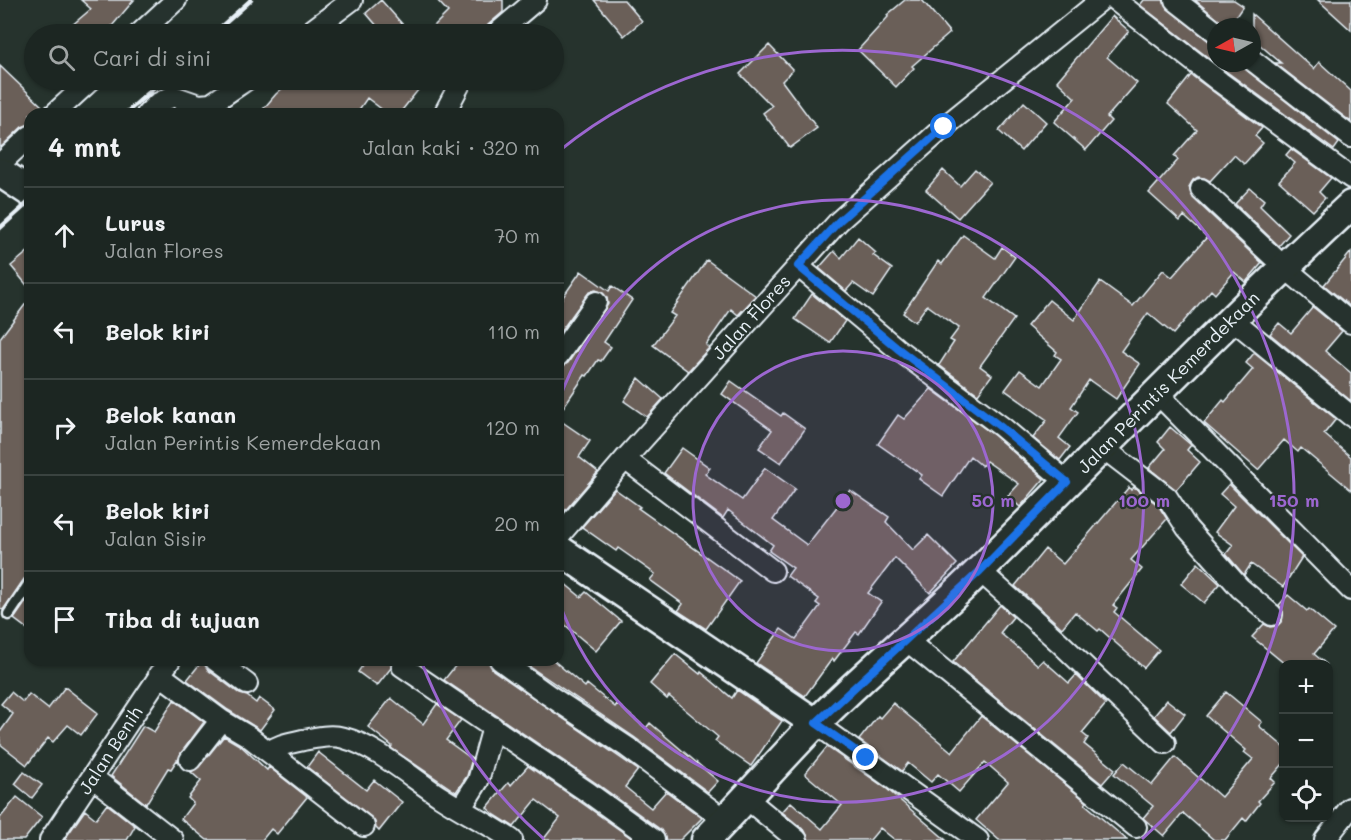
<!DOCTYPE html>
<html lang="id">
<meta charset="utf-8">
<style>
:root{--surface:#1c2622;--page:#29322f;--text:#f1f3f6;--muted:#a0a5a5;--line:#3a4340}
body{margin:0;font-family:Mali,sans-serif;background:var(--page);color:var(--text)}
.controls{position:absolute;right:18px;bottom:18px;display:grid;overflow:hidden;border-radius:12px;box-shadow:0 2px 4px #0004}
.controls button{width:54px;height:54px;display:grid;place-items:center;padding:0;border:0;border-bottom:2px solid var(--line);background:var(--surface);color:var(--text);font:30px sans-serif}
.compass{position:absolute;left:1207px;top:18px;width:54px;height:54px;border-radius:50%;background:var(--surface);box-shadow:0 2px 4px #0004;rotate:262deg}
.stop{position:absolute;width:18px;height:18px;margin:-14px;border:4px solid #1a73e8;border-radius:50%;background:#fff}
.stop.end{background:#1a73e8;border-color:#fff;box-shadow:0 2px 6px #0008}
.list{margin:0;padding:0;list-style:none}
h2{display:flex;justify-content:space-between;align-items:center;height:78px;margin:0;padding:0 24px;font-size:26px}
h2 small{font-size:20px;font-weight:400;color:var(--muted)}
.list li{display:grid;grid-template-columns:39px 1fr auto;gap:18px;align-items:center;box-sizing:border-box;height:96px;padding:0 24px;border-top:2px solid var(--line)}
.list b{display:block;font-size:22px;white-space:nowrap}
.list p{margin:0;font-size:20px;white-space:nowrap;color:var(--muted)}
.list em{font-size:20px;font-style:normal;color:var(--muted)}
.icon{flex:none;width:33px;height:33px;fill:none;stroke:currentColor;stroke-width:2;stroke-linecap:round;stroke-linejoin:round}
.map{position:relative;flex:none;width:1351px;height:840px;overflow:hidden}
.search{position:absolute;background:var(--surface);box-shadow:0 2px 4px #0004;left:24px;top:24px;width:540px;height:66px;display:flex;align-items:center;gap:15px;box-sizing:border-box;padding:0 21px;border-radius:33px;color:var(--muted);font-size:22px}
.panel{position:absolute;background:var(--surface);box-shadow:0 2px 4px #0004;left:24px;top:108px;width:540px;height:558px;border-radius:18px}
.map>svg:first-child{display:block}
</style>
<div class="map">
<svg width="1351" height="840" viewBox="0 0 1351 840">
<rect width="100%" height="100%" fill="#26332d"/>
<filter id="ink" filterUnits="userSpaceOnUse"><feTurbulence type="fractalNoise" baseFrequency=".0167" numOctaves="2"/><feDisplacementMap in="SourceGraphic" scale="12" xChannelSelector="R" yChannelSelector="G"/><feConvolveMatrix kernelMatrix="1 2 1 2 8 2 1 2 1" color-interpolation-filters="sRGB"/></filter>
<g filter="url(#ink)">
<path fill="#6a5e58" stroke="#e8f1f8" stroke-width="1.5" d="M81,0H134L112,26L100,34H78L71,26L91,9Z
M381,0L411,34H384L366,13Z
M437,0H503V12L488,25L484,34H426L448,12Z
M594,0H624L642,21L624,36Z
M905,0H922L950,33L912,66L914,68L896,87L858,50L888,17L887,15Z
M1144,0H1163L1168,9L1209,41L1216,44V63H1241L1245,69L1339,143L1334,150L1227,72L1140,5Z
M1195,0H1234L1243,6L1229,27H1227Z
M1318,0H1351V30Z
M1252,14L1314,69L1319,62L1351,91V122L1275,63H1281L1252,38Z
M1112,16L1129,31L1107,57L1137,83L1107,117L1111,121L1086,150L1054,122L1075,98L1057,81Z
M769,45L793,70L782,81L817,128L790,148L763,113L772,106L740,74Z
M0,66L44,108L42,114H30V124L22,127L0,148Z
M1191,75L1262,128L1255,136L1263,143L1244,164L1234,155L1210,181L1204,178L1198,177L1193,180L1189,187L1193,198L1262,263L1246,282L1234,272L1215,294L1211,290L1173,334L1148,313L1121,351L1140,364L1116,399L1089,380L1071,407L1078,412L1059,438L1070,447L1060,460L1033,438L1047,420L1005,390L1020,370L1042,386L1061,359L1055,355L1057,352L1027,326L1049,300L1074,320L1100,282L1133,306L1163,270L1172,277L1207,237L1184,216L1180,221L1149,193L1178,160L1174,156L1197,130L1168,104Z
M292,80H426L399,114H388L367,98L356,114H259L276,94Z
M1024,102L1046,122L1021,151L999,131Z
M1291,149L1331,178L1319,192L1325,198L1313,211L1279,181L1295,163L1286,155Z
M975,169L990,182L958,218L926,190L943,170L960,186Z
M1250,188L1264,200L1260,206L1289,234L1279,246L1235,204Z
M963,235L995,258L1002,247L1015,257L986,298L1014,319L980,366L992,375L978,394L939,365L954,342L950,340L959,328L927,305L915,322L903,313L938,261L942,264Z
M858,237L876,253L873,255L892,269L873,297L853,283L846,291L819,268L834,251L841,258Z
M30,250V289L11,266Z
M1351,252V307L1324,285Z
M707,260L756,296L738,315L731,309L706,345L709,348L688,371L653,345L675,316L670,313Z
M581,271L609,291L612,286L632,300L604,342L611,347L601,361L598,360L587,376L585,375L558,415V368L568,363L608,304L607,298L603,293L596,290L590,291L558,335V304Z
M812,294L845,321L830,343L795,319Z
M30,298V576L24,579L3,610L0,608V338Z
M1313,307L1342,331L1325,351L1351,373V401L1270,334L1279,323L1291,333Z
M1254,353L1336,419L1324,434L1351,457V490L1301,448L1298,452L1284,440L1258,470L1204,423L1223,400L1225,402L1253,369L1246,363Z
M639,378L663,399L647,417L624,401Z
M731,381L781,416L783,413L805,429L781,463L759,448L772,430L722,394Z
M931,389L995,436L1044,479L1020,507L1008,496L1019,484L986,461L982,466L970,456L943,496L919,479L922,475L878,444L898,415L904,419Z
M558,419L590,441L579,457L598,472L558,519Z
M1170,427L1191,445L1187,450L1200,462L1176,490L1149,468L1165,449L1158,442Z
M682,448L710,468L705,474L742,500L765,468L795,489L773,520L807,545L850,490L889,517L886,522L913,550L928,535L957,564L930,593L895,558L868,593L881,602L859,634L856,632L834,661L832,659L805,696L756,663L781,629L796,639L820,606L816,603L819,599L787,576L793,568L769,551L773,545L728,510L723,518L664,473Z
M1229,484L1302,557L1283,587L1251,564L1244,575L1226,554L1233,545L1215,532L1234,506L1220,494Z
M1129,487L1131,490L1134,487L1158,505L1167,519L1131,560L1142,569L1113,605L1117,608L1114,612L1159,650L1144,668L1100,629L1098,631L1075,612L1062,628L1015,586L1045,549L1063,564Z
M615,489L640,507L638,508L740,581L706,629L678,611L683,604L650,580L655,574L618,548L616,551L582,527Z
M1198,563L1220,584L1204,603L1181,584Z
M558,578L581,597L586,592L621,621L596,651L558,619Z
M1288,595L1307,611L1309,609L1334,630L1314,654L1326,664H1285L1252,637L1264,624L1270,627L1277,626L1281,622L1283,612L1279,605Z
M30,596V631L14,619Z
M1000,605L1013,617L1000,633L1038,665L1043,660L1069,683L1076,675L1106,704L1082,733L1088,738L1084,744L1115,769L1102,784L953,662Z
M675,654L700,674L701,672L732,698L737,690L782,721L751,766L715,741L718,737L669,696L667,699L650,684Z
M203,660L208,670L240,694L247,696L256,703L259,698L275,710L260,730L228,710L187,680Z
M366,660H392L391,668L377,686L358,672Z
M460,660H488L493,670L638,770L625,787L651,808L666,791L702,818L680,840H666L661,830L596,783L444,680Z
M520,660H553L585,687L587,684L615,707L617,704L646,728L650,723L718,781L708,792L634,737Z
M65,687L98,713L81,735L68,725L53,742L48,738L27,765L0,744V732L13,714L1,704L11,692L23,702L29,694L48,709Z
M1226,692L1262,722L1259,726L1284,747V763L1271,778L1275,782L1258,801L1260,803L1246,821L1243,818L1225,840H1214L1183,813L1164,836L1143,818L1153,806L1114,774L1124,762L1152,785L1175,757L1221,797L1253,759L1244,752L1246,750L1206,716Z
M391,698L423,724L437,704L461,720L446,740L472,759L467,776L456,792L391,748L392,746L368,727Z
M174,700L204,722L181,753L178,761L177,760L171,769L168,768L146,804L111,776L143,726L154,732Z
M1167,700L1185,714L1171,732L1154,716Z
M893,703L952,752L981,716L1087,802L1085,804L1127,840H999L976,820L1008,782L985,762L959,792L938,774L931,782L908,763L902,771L859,740L878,716L880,718Z
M224,736L241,746L267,770L269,767L307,797L277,834L271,829L262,840H207L181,819L193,803L188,798L201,781L191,772L199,767Z
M827,747L887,789L946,840H895L880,828L870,840H809L805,831L782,812L791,802L822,829L842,805L805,774Z
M318,752L366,790L374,780L402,802L379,831L376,828L375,822L371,817L307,767Z
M528,766L582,803L634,840H543L560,818L536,800L514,827L495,815L487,808L508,783L511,785Z
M24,772L42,785L32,798L15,784Z
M17,797L42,817L24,840H0V818Z
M107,804L135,826L127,840H64L85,810L96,819Z"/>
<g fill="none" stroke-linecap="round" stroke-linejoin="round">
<g stroke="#e8f1f8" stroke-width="15">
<path id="lane" d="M9,614L30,583"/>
</g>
<g stroke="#e8f1f8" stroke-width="24">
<path id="street" d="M1115,0L1220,82L1351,178
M1175,0L1216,32
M139,34L176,0
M307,34L352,0
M496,34L536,0
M1252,60L1351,137
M54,114L91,80
M147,114L157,104L173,96L199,105L211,104L246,80
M444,114L462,80
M0,164L30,136
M1201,189L1284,267L1351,323
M798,266L896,348L1002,427L1067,482
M1232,319L1351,416
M558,356L596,302
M1158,394L1351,590
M1102,447L1167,497L1187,528L1240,588L1272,615
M625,459L773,571
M558,537L625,459L839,221L944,127L1101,0
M980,571L1059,642L1165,743
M905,639L1136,827
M215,660L247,684
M500,660L547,694L627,747L725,820
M402,666L589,793L654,840
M159,674L221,720L248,736L364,826
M815,723L978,840
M269,752C279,744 291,743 303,740C316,738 330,734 344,738C376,746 413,779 441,797C464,812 489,824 512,840
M190,760L221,720
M92,777L173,840
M746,798L797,840
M461,808L478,781L493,727
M50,840L170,660
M1325,840L1350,808"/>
</g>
<g stroke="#e8f1f8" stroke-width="33">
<path id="secondary" d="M0,172L30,192
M558,549L815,723
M706,840C743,802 778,762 815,724C868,670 928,622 981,569C1104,447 1224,323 1351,205"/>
</g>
<use href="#lane" stroke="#26332d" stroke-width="10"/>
<use href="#street" stroke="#26332d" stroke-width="20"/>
<use href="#secondary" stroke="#26332d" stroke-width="28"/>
<path stroke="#e8f1f8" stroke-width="4.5" d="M213,34L251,0
M125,114L163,80
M0,228L30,201"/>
</g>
</g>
<g fill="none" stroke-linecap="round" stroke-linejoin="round" filter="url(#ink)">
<path stroke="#1a73e8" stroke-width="8" d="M866,758L816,723L980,571L1067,482L1002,428L897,348L798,266L839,221L944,127"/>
</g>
<circle cx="843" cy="501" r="150" fill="#9c67d0" fill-opacity=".12"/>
<g fill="none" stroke="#9c67d0" stroke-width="3">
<circle cx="843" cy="501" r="150"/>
<path d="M558 403A301 301 0 1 1 558 599"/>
<path d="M544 839A451 451 0 0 1 422 663M559 151A451 451 0 0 1 1142 839"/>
</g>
<g text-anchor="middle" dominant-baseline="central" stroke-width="4.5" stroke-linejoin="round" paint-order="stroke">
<g font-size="18" fill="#e8f1f8" stroke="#26332d">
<text transform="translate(751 317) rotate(-48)">Jalan Flores</text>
<text transform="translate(1168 382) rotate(-45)">Jalan Perintis Kemerdekaan</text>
<text transform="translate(110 750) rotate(-57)">Jalan Benih</text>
</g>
</g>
<circle cx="843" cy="501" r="9" fill="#9c67d0" stroke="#26332d" stroke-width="3"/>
<g font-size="18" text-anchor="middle" font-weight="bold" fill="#9c67d0" stroke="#26332d" stroke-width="4.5" stroke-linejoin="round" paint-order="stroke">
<text x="993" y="507">50 m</text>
<text x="1144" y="507">100 m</text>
<text x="1294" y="507">150 m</text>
</g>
</svg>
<div class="controls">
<button>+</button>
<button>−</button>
<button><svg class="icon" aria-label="locate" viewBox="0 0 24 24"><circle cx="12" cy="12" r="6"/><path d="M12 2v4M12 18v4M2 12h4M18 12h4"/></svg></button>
</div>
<svg class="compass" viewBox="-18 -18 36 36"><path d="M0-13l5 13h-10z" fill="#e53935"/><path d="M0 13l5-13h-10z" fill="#a0a5a5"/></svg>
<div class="stop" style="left:944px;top:127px"></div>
<div class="stop end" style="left:866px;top:758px"></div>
<div class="search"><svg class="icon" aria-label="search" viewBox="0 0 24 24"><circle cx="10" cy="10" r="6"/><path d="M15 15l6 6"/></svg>Cari di sini</div>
<section class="panel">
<h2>4 mnt<small>Jalan kaki · 320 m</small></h2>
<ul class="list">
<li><svg class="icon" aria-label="ahead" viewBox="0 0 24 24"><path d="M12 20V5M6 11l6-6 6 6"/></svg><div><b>Lurus</b><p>Jalan Flores</p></div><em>70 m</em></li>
<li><svg class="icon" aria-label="left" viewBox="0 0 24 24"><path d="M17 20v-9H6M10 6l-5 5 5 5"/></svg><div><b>Belok kiri</b></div><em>110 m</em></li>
<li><svg class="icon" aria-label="right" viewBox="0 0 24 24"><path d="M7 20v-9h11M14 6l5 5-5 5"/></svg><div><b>Belok kanan</b><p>Jalan Perintis Kemerdekaan</p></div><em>120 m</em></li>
<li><svg class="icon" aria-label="left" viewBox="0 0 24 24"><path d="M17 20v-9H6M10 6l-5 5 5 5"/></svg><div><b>Belok kiri</b><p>Jalan Sisir</p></div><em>20 m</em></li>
<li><svg class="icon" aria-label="arrive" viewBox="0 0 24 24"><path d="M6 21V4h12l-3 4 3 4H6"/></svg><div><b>Tiba di tujuan</b></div></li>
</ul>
</section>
</div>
